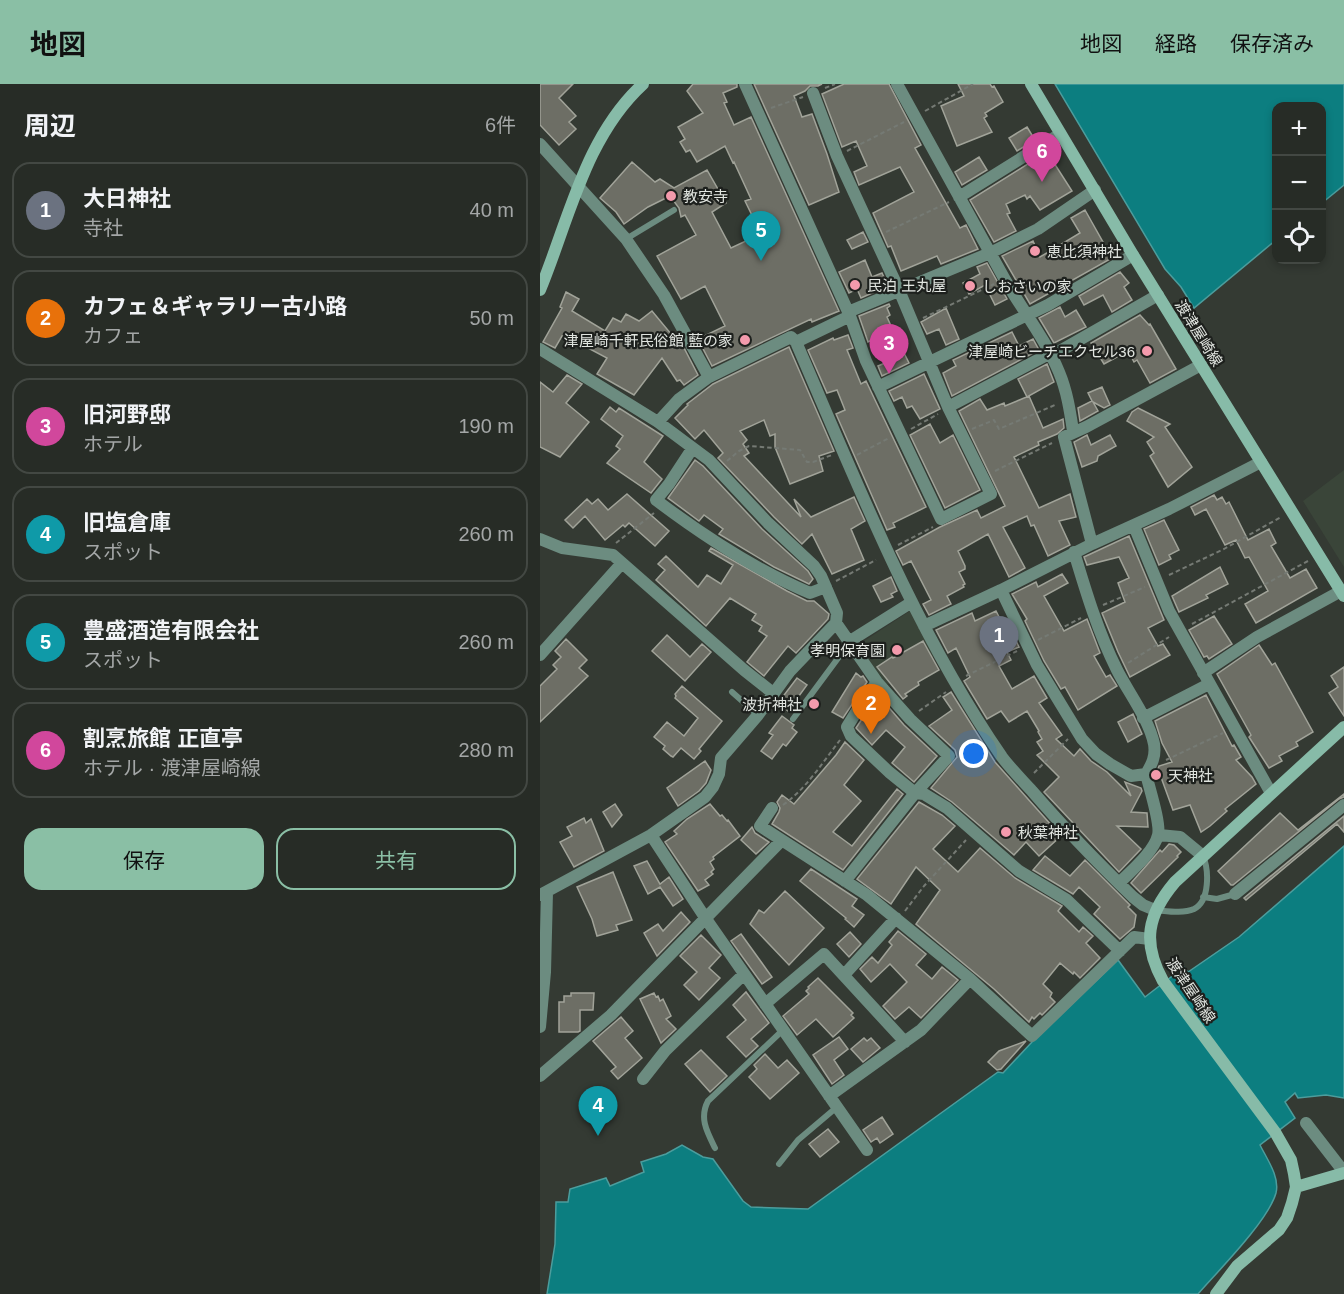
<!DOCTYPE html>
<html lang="ja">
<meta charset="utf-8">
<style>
:root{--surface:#272c26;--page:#2f342e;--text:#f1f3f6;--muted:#a4a7a7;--line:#434843;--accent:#8abfa5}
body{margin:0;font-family:Helvetica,"Noto Sans JP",sans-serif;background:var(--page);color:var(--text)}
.controls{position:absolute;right:18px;top:18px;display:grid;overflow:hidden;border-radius:12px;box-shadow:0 3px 9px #0003}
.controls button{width:54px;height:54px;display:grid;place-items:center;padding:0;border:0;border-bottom:2px solid var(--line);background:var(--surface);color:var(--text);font:30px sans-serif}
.you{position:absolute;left:434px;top:670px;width:21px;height:21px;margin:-15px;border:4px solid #fff;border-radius:50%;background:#1a73e8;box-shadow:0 0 0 9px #1a73e833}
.badge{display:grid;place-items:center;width:39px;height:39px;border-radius:50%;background:var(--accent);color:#fff;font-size:20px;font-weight:700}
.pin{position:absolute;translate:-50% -50px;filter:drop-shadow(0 2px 3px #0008)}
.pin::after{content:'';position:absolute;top:32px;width:21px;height:18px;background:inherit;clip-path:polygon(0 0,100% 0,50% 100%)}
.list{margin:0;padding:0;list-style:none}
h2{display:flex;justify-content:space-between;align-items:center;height:78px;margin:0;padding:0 24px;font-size:26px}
h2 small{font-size:20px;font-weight:400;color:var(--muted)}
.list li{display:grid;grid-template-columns:39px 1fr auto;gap:18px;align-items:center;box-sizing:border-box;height:96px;margin:0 12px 12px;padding:0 12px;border:2px solid var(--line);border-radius:18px}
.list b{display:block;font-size:22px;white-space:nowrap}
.list p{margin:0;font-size:20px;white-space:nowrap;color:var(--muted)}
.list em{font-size:20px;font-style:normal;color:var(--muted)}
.actions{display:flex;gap:12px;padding:18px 24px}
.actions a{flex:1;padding:14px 0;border:2px solid var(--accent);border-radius:18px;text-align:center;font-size:21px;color:var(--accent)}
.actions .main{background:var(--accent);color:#111}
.icon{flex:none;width:33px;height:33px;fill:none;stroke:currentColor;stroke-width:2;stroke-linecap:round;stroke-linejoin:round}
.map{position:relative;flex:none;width:804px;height:1210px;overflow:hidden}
header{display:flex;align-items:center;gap:36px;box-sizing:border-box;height:84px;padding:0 30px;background:var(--accent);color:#111}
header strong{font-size:28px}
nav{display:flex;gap:33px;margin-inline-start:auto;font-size:21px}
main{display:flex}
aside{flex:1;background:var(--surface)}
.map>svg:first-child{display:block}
</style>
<header>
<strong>地図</strong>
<nav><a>地図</a><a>経路</a><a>保存済み</a></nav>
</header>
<main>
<aside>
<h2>周辺<small>6件</small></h2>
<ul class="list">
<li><span class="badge" style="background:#6b7280">1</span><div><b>大日神社</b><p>寺社</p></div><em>40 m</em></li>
<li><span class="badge" style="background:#e8710a">2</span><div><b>カフェ＆ギャラリー古小路</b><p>カフェ</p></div><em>50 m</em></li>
<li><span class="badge" style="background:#d1479c">3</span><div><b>旧河野邸</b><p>ホテル</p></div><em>190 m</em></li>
<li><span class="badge" style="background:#0f9aa8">4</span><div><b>旧塩倉庫</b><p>スポット</p></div><em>260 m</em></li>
<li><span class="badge" style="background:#0f9aa8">5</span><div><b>豊盛酒造有限会社</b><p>スポット</p></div><em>260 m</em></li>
<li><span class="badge" style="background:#d1479c">6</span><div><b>割烹旅館 正直亭</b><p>ホテル · 渡津屋崎線</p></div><em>280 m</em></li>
</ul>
<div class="actions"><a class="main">保存</a><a>共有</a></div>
</aside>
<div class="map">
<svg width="804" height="1210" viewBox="0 0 804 1210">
<rect width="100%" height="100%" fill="#343a33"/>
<path fill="#3a4539" d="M804,386V483L763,417Z
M370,527L396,571L346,601L337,591L318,561Z"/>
<path fill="#0c7e80" stroke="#4c9d9d" stroke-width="1.5" d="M515,0H804V101L782,119V22H736V156L654,224L641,203L625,185Z
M804,762V1014L786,1011L758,1014L755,1009L745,1018L755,1034L720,1061C727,1075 740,1093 736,1109C728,1137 678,1187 658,1210H7L15,1160L16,1118H28L30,1105L66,1094L70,1102L104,1088L101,1078L126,1070L142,1061L163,1073L173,1075L203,1117L211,1123L268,1125L458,988L463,989L492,958L578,876L605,913L644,883L648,888L699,853Z"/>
<path fill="#6d6e65" stroke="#a1a399" stroke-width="1.5" d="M0,0H33L19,14L36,32L29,38L36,45L19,61L0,41Z
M153,0H197V3L183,9L187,18L184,19L194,41L211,33L299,227L272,238L271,235L172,282L158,255L185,242L165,202L141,215L117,172L156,151L145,131L141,133L139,124L130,112L108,123L84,140L76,128L60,114L92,78L115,98L120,95L134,104L167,86L186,119L172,128L191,164L221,150L205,117L211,115L194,78L193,79L185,62L157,78L150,66L146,68L140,58L145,55L138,43L163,29L147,7Z
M214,0H282L278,2H270L265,7L254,12L262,33L272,30L287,70L299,108L269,121Z
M304,0H349L381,61L375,64L420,144L426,141L438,165L401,180L397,172L361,187L351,162L348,163L333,129L374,108L360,83L319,101L314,88L327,82L316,57L302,63L282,10Z
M418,0H450L452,3L454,2L463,18L445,29L447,32L444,34L452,48L417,62L401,22L424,12Z
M487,43L495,56L477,67L469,54Z
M507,68L532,107L500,126L490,112L487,115L485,111L466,120L470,129L467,130L476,147L454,158L430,116Z
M439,73L447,86L422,101L415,88Z
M545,126L572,174L490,220L462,172L493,157L500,173L540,149L531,134Z
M323,148L328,158L312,165L307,156Z
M325,176L332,193L342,189L348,202L321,214L317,205L309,209L299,188Z
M447,179L467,215L455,221L445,201L429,210L423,199L440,190L437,183Z
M580,188L589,199L584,203L592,216L572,228L563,211L544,221L539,212Z
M26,208L39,215L32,227L65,247L73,234L81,238L86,230L99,237L112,227L136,256L137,255L143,262L158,291L144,301L140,296L137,297L122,274L94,311L57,290L67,274L35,257L34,259L22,252L15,264L3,258L22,224L20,223Z
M349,220L350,222L347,224L350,231L347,233L356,253L361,249L367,260L361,263L369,279L342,292L338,282L345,279L334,255L328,258L319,232Z
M520,223L525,233L536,226L546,243L514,259L499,234Z
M406,224L419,255L406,261L399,245L387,250L381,238Z
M600,231L609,241L610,240L636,285L610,299L597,276L594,278L588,267L564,280L551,259Z
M472,248L479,262L493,255L499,266L412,312L403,289L416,282L413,276Z
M308,251L313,264L307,266L321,300L326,297L386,423L353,439L355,443L347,446L296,330L305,326L297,306L287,309L268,266L293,254L294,256Z
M249,263L294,367L279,372L283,387L250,400L235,363V350L230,352L224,336L200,347L207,356L203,360L209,369L204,372L261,433L254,415L271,433L314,413L325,437L311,445L324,476L292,490L272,450L262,460L234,433L178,374L183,369L164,346L155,355L135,334L148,321L147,320L173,300Z
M507,280L514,298L487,313L478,295Z
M384,290L400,325L380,335L372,322L367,324L362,313L354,317L349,307Z
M27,291L42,300L26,319L49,338L20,373L0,363V298L13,308Z
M562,303L570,321L564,324L553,318L558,327L540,337L538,324L552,317L548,309Z
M489,312L503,344L523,335L524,344L517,350L498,358L499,361L474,373L499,424L530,410L536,433L519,437L530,461L508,472L494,441L491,442L487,432L463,443L485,484L469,493L448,450L418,467L425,482V485L419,488L425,500L423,501L424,503L407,512L411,520L389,531L383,520L391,516L371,477L363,481L356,467L400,443L437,426L441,434L465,422L419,327L440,315L447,326L464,319L465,322Z
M70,323L76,328L79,324L123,352L104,378L122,395L111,409L67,379L80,365L76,362L83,352L61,335Z
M598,324L630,340L625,343L652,383L628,403L610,372L614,369L607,358L614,353L587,337L592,328Z
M390,340L400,359L413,351L440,406L405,424L370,351Z
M547,351L551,361L570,351L576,362L558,372L557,377L542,383L534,358Z
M155,376L163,382L222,445L268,487L273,495L269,500L234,483L179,450L183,445L164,431L159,437L128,414Z
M87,410L129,447L115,462L89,439L85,443L83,441L65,456L45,432L33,444L25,436L47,415L52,420L58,415L68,426Z
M674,411L677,416L682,413L686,420L689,418L708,456L729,445L736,459L731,462L750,494L766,485L777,504L716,539L705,520L728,507L709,473L705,474L696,456L685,461L666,425L655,431L651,423Z
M624,436L639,466L629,471L631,475L619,481L604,445Z
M589,452L624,536L608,544L618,562L623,560L630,571L590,593L578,568L562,529L585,518L578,499L589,494L579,473L547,481L544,473Z
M171,464L247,507L267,517H274L289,530L288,535L256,569L248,562L224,592L207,578L227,552L219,547L222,542L212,536L216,530L190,514L166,542L116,496L125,486L118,480L126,472L158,503L167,491L181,500L193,481L169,467Z
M680,483L688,500L666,511L668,514L639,528L632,512Z
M522,490L528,499L504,512L524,547L547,535L560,569L554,572L566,593L570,591L577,602L538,626L525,603L521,605L504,577L485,537L487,535L472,510L496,498L498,503Z
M351,493L357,507L351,510L353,513L341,518L333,502Z
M456,527L466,546L470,544L479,563L467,568L471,576L459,582L472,605L494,592L507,614L499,619L522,651L516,655L534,672L540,665L551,677L567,688L591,712L585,698L601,704L602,707L591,728L607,729L608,743L577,742L601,765L579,788L504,708L519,693L497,671L503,667L497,658L502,655L498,648L499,647L487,627L469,638L461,627L447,635L424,597L430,593L416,564L408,569L396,546L432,529L435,537Z
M674,532L692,560L669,575L667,572L664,573L649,546Z
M127,551L150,573L162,560L171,568L145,597L112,567Z
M26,555L47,576L39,584L48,592L0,638V602L17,585L13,581L21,573L15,567Z
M383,557L399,586L378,598L379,601L365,610L367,612L363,615L337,583L352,573L353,574Z
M719,561L732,581L735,579L773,648L756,658L758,662L739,672L742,677L729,684L709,653L711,651L677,590Z
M804,583V632L789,609L798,603L791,592Z
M316,589L321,593L323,592L327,598L303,634L292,628Z
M257,594L267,601L248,627L238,619Z
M142,602L182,637L159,665L161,667L154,675L141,664L133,673L131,672L123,665L125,662L114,653L127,638L144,652L158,634L135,614L136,612L135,610Z
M411,608L455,678L521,752L499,772L486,758L474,771L412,718L391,704L417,673L415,666L389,642L412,626L403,613Z
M338,611L364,641L397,672L374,698L352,679L365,663L346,646L332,661L316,644Z
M666,611L692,662L694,661L701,673L696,676L712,693L716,700L685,725L687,727L670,742L661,748L650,721L633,726L618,685L619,682L632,678L622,659L615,637Z
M593,630L602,650L588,658L578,638Z
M242,632L254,641L252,644L257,648L246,662L243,660L232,675L221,667L233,651L229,649Z
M305,658L324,676L304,701L321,717L293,748L312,762L357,705L363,710L303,786L232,740L239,728L240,724L237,718L242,711L254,720L296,671Z
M165,677L171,686L166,699L159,707L138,722L127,704Z
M804,710V713L799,715L693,801H691L678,787L740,729L758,746Z
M379,718L402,731L415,742L393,765L418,788L440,764L475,794L522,822L518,827L539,848L543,843L553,852L546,859L560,874L540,894L534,888L533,890L520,879L503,900L512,909L510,913L515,918L502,931L500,929L494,935L492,933L489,938L454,905L376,840L400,806L376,783L351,820L317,795Z
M75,720L82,731L72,743L63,728Z
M170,720L180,732L182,731L187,737L188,736L200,752L173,773L174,775L170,778L174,785L171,788L173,790L165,796L169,801L158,807L125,758L137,750L134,747L147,735Z
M804,732V748L797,740L706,816L704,814Z
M44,734L46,739L51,735L64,767L34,783L20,758L32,752L27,743Z
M212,743L215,749L229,758L216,770L201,756Z
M629,760L634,761L641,768L637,772L638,773L601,809L591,799L620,766L622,768Z
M505,772L530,792L545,776L590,821L588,823L596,831L594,843L580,855L554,830L560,823L539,803L533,810L493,786Z
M107,777L120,800L129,793L143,815L133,822L120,803L108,810L94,782Z
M271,785L317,815L312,822L324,831L314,843L305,835L306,834L260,797Z
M73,788L92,836L76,841L78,846L57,852L52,835L37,803Z
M245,807L284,844L249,881L210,840L219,826L224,829Z
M141,828L150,838L117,872L104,849L118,840L123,847Z
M358,847L386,870L376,881L392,895L402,883L418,896L381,934L369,923L355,935L343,922L367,898L350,880L331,898L320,885L332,873L338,879L352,861L349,858Z
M310,848L321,860L309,873L297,860Z
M201,850L232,893L222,900L191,857Z
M161,851L181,871L169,884L180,894L159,916L144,901L157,888L140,872Z
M278,894L313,929L311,931L314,934L293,953L276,935L257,951L243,932L269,910L266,907L269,904L268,903Z
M206,908L229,939L211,955L218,962L206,973L187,953L206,936L193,921Z
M31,909H54L53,926H40V947L38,948H19V918H24V912H31Z
M114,909L116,913L118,912L120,917L123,915L131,932L126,935L136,945L121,959L100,915Z
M81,933L93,947L85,954L102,974L78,995L71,987L76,983L53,957Z
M299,953L308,965L294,976L304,991L292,1000L273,971Z
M324,954L327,957L331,954L340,964L323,978L311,965Z
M486,957L461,985L457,986L448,978L459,967Z
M161,966L187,992L170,1008L145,980Z
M225,970L238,984L247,976L259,989L230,1015L209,993L217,985L214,981Z
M342,1033L353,1050L340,1059L337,1054L331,1058L323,1046Z
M288,1045L299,1058L280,1073L269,1060Z"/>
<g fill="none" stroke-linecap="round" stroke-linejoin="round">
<path stroke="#757a74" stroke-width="2" stroke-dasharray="4.5 3" stroke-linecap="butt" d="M285,4L295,0
M231,24L263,13
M385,27L433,0
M307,67L364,38
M346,148L409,118
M383,234L454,200
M371,345L398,330
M432,345L454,336L459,345L515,321
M317,371L349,354
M187,377L199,367L209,362L260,366L267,378H273L292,371
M455,387L512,359
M76,459L114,429
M358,461L393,443
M629,491L684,465L741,433
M296,497L336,476
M563,521L605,503
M652,540L768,477
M498,556L541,534
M588,579L629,553
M426,592L477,567
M379,627L406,608
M626,676L683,649
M494,689L528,655
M243,721C266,705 283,678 300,656
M365,827L384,802L426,756"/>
<path stroke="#6c8c80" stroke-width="6" d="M86,155L134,126
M192,608L218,631
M253,635L310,558
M663,813L677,815L695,810
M615,826C627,827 643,830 654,825C670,817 669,786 663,772
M175,1064C167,1048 159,1034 168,1017L243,946
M239,1080L258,1056L297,1023"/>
<path stroke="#6c8c80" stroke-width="12" d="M205,0L310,232L326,277L401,435L451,410L408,323L359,206L297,72L273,9
M357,0L464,194C482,226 505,254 519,288C527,307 530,327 533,347
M0,60L86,155L124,211L169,293
M419,113L520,50
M308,228L450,169L498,145L555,106
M256,258L310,232
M0,265L118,338L169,376L228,439L274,482L281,492L297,529L296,539L337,598L370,635L409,672L375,709L305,797
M338,303L508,221L593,171
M408,323L505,272H511L618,211
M118,338L139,315L169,293L251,253L256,258C317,399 374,545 462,673C471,685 482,696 492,707C524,744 558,779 593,813L603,821L615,826
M152,365L129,400L116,416C161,450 218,487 270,509L286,503
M594,442L629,527L731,709
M0,455L22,464L73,471L204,586L233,609
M552,460L524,353L546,343L661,281
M534,468C546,508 558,548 577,586C588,608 609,635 614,660C616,672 612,680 606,690C609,703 621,740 618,751C614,768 591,787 579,799
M461,506L497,581L542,655L556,670L570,680L591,692L606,690
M384,542L461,506L552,460L629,425L721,378
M310,557L372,518
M0,571L82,479
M663,589L717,553L801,507
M337,598L323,617L307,643L311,652L349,688L375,709L384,710L407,724L479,787L527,816L580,867
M603,634L669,600
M232,724L220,742L327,811L430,895L492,952L594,853L609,855
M111,751L166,835L327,1066
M619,751L640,753L663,772
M695,810L804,721
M0,811L111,751L165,713L173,703L179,690L181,674L218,631L250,587L296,539
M304,891L356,834
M225,920L284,870L365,958
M0,943L5,888L7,808
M0,992L71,931L241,757
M103,995L125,967L204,890
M289,1012L381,946L430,895
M766,1039L804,1088"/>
<path stroke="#87bba8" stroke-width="12" d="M491,0L593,171L804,512
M0,206C29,136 45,53 103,0
M756,1103L804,1089
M676,1210L697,1182L739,1146L747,1134L752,1119L756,1103L754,1090L751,1076L735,1048L623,897C602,859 607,831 635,798L804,643"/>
</g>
<g fill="#f39aac" stroke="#1d201d" stroke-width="2">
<circle cx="131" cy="112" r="6"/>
<circle cx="495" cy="167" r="6"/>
<circle cx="315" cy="201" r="6"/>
<circle cx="430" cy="202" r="6"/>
<circle cx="205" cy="256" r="6"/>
<circle cx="607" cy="267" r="6"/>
<circle cx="357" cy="566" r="6"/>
<circle cx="274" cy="620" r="6"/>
<circle cx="616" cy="691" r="6"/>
<circle cx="466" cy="748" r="6"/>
</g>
<g text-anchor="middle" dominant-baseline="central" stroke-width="4.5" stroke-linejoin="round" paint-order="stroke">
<g font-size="15" fill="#e1e5e0" stroke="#1d201d" text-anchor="start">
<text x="143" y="112">教安寺</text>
<text x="507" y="167">恵比須神社</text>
<text x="327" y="201">民泊 王丸屋</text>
<text x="442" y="202">しおさいの家</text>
<text x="193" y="256" text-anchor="end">津屋崎千軒民俗館 藍の家</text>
<text x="595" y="267" text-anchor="end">津屋崎ビーチエクセル36</text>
<text x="345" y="566" text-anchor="end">孝明保育園</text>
<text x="262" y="620" text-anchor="end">波折神社</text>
<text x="628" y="691">天神社</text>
<text x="478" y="748">秋葉神社</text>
</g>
<g font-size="15" fill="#e1e5e0" stroke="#1d201d">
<text transform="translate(659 249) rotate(58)">渡津屋崎線</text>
<text transform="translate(651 906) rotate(56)">渡津屋崎線</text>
</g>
</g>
</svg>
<div class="controls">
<button>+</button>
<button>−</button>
<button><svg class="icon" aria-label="locate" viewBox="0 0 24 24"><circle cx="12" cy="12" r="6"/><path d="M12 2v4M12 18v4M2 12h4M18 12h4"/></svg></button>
</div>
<div class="you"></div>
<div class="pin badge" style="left:459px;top:582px;background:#6b7280">1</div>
<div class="pin badge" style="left:331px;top:650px;background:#e8710a">2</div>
<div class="pin badge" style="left:349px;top:290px;background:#d1479c">3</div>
<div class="pin badge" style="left:58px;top:1052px;background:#0f9aa8">4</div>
<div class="pin badge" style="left:221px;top:177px;background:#0f9aa8">5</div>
<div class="pin badge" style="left:502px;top:98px;background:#d1479c">6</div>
</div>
</main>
